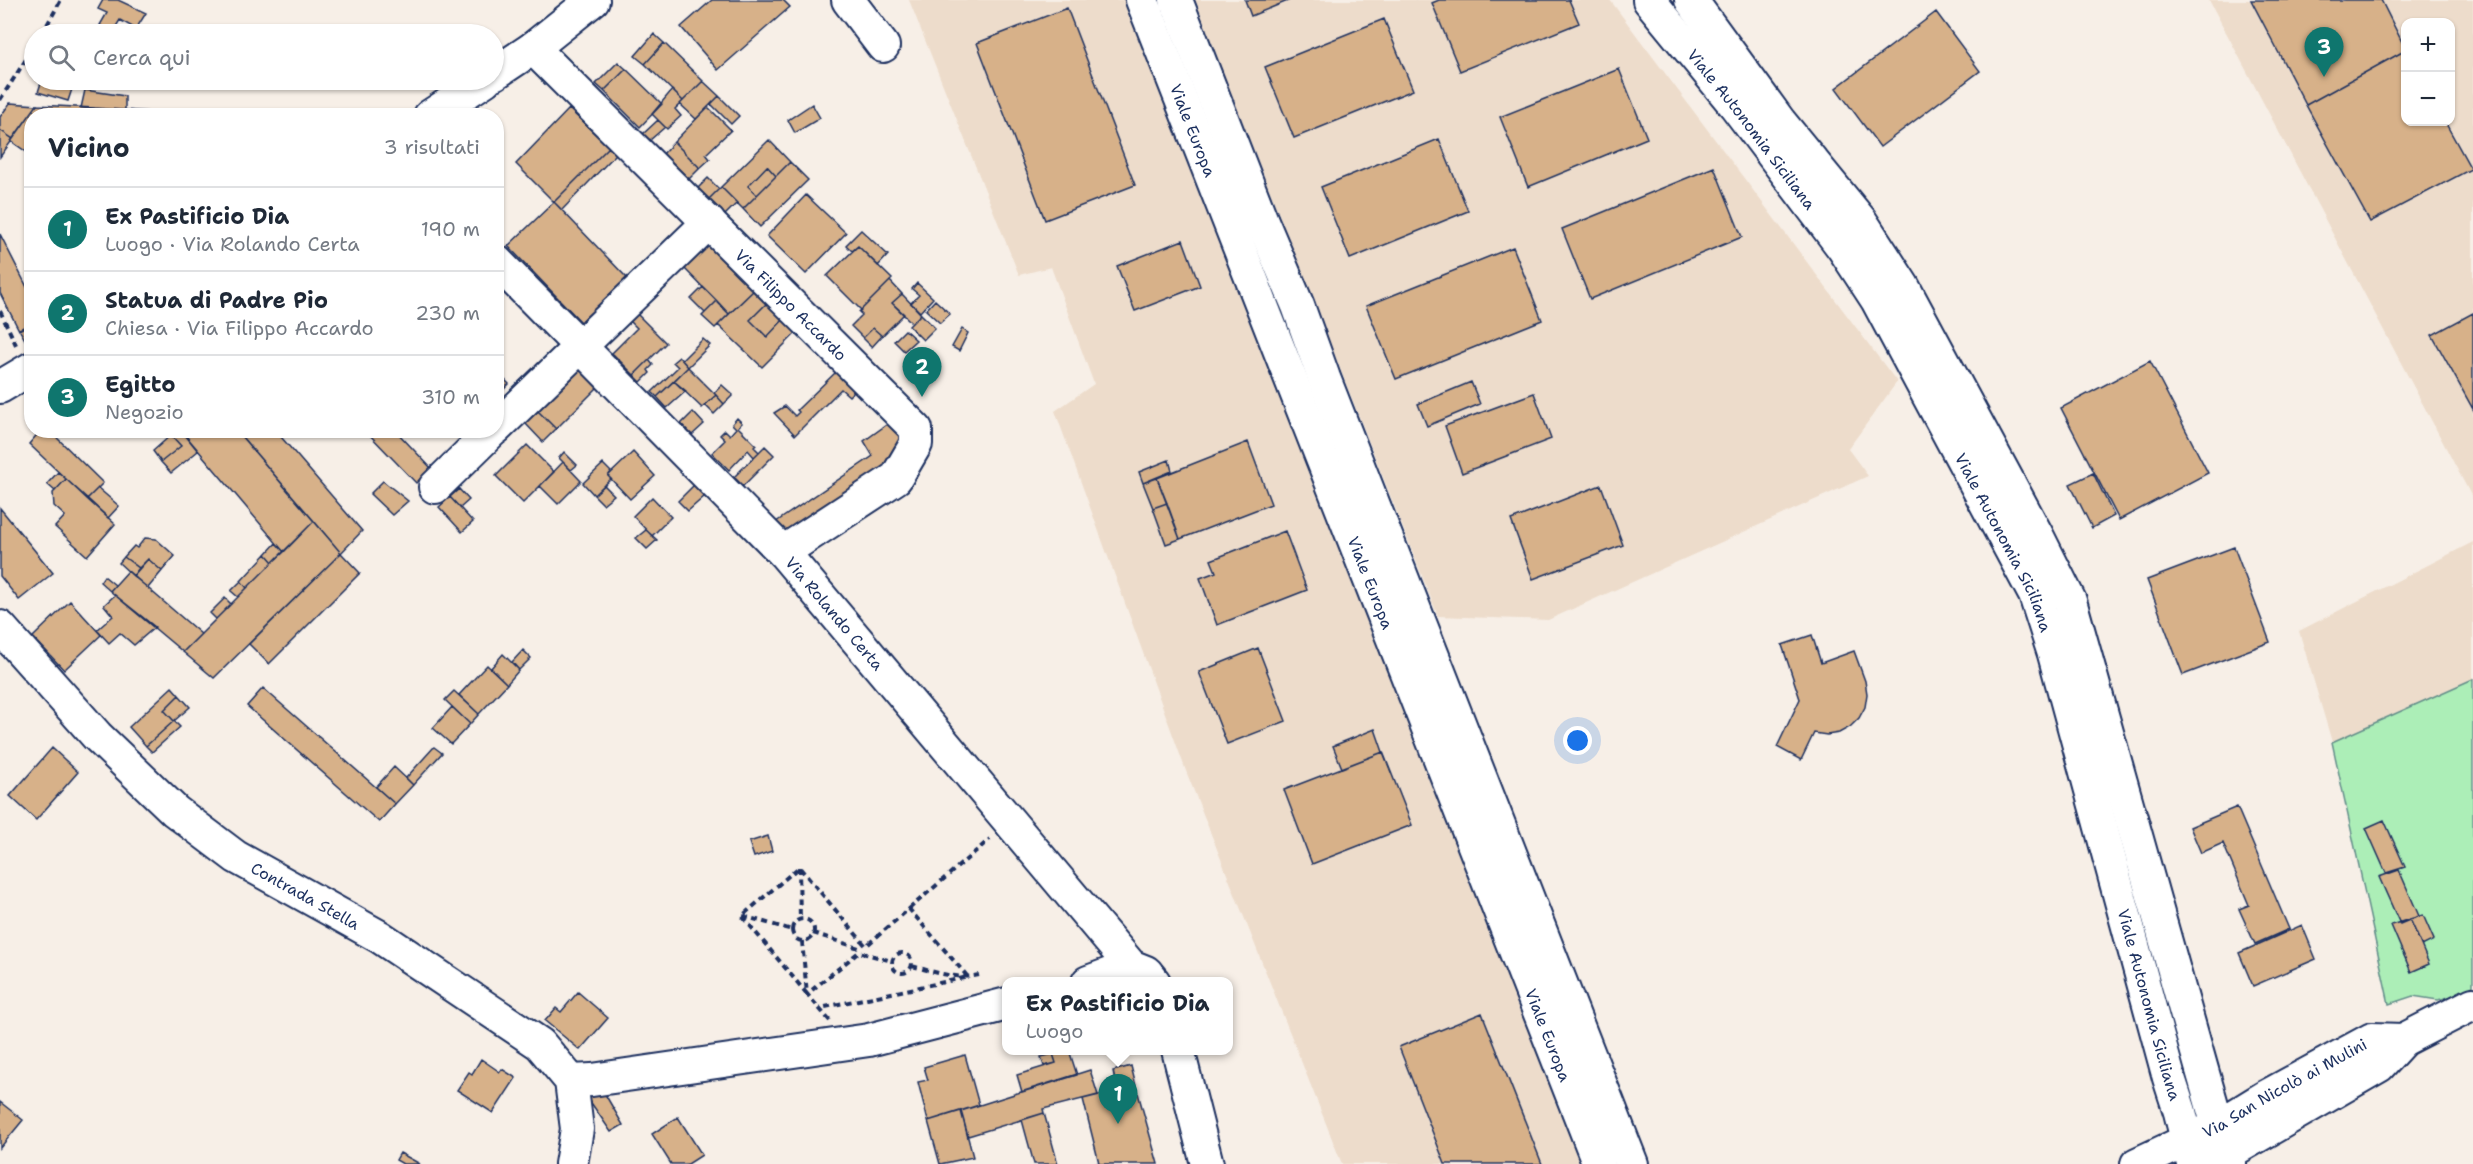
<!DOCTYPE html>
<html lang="it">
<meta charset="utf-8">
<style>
:root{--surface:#fff;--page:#f2f2f3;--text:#1f2937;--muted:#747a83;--line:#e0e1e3;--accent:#0f766e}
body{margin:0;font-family:"Shantell Sans",sans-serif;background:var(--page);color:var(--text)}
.controls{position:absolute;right:18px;top:18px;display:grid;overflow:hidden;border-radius:12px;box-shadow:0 2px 4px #0004}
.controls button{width:54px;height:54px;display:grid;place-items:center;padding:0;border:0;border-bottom:2px solid var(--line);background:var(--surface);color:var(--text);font:30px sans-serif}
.you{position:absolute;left:1578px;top:741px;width:21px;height:21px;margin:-15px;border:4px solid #fff;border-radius:50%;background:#1a73e8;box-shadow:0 0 0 9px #1a73e833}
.badge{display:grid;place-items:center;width:39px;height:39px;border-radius:50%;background:var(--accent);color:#fff;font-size:20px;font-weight:700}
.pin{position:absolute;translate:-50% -50px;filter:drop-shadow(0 2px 3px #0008)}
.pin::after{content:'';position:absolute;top:32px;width:21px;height:18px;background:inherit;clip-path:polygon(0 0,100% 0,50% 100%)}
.popup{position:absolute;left:1002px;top:977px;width:231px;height:78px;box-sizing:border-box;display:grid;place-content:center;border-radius:12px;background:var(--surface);filter:drop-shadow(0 2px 4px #0005);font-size:20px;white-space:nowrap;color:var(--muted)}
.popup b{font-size:22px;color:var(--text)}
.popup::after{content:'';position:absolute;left:50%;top:100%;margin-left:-12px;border:12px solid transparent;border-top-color:var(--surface)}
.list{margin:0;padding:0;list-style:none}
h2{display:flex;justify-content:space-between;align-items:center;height:78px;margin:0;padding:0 24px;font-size:26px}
h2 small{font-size:20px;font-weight:400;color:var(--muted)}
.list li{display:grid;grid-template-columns:39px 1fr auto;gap:18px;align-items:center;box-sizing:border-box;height:84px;padding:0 24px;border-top:2px solid var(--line)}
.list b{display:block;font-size:22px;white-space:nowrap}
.list p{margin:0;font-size:20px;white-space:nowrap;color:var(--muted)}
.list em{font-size:20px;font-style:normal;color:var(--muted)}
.icon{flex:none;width:33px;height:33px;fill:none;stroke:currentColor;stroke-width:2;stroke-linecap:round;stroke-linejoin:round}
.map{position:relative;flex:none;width:2473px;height:1164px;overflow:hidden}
.search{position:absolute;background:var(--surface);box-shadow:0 2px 4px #0004;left:24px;top:24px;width:480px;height:66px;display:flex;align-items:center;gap:15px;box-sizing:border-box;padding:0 21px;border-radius:33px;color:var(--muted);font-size:22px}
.panel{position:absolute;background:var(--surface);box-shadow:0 2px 4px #0004;left:24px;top:108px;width:480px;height:330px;border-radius:24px}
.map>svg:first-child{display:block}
</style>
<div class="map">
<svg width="2473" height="1164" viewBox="0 0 2473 1164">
<rect width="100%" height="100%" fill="#f7efe7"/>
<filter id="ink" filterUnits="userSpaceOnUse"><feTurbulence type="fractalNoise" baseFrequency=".0167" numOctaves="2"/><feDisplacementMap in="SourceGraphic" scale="12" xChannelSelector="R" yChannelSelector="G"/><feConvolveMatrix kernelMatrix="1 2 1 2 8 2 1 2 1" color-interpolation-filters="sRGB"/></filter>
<g filter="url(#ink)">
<path fill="#eddccb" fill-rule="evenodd" d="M909,0H1131L1593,1164H1342L1186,771L1055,411L1094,384L1051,267L1019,275Z
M1194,0H1610L1897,382L1848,449L1868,476L1548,620L1438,616Z
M2209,0H2473V499ZM2406,22H2450V122H2406Z
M2473,542V679L2332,742L2299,631Z"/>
<path fill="#aceeb7" stroke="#648e8a" stroke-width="1.5" d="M2473,679V986L2459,994L2438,1000L2413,996L2389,1004L2332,742Z"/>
<path fill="#d7b189" stroke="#1b2f5e" stroke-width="1.5" d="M103,0H118L146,13L136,29L120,20L112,33L100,25L107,13L98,9Z
M712,0H783L790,7L718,70L681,27Z
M1245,0H1290L1251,16Z
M1439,0H1569L1579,23L1460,71L1432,3Z
M2251,0H2381L2406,50L2306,105Z
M1067,8L1135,185L1045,220L977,43Z
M1936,12L1980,71L1880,147L1836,88Z
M1384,19L1413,90L1294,138L1265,67Z
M654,34L664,43L645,64L635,56Z
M664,43L703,81L683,101L645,64Z
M2406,50V122H2445L2471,169L2370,222L2306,105Z
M618,62L626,69L604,91L596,84Z
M626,69L662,104L640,127L604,91Z
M1619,69L1647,138L1528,187L1500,117Z
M42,80H75L68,101L38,92Z
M703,81L719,96L696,119L680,104Z
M85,90L125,96V110L81,108Z
M672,90L683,101L675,109L681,116L667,129L652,114Z
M719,96L739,116L731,124L711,104Z
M10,103L37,105L13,139L0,130V117Z
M812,104L820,118L795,133L788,120Z
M37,105L94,108V116H32V153H28L11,141Z
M708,107L731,130L706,154L710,159L700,168L674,142Z
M94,108L152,112L211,116H94Z
M569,109L609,147L554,202L516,164Z
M658,120L665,127L650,140L643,134Z
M0,130L13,139L0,157Z
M1439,139L1468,211L1350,259L1321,187Z
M769,140L790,162L776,176L767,166L748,186L757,195L743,209L721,187Z
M674,142L700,168L689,179L663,154Z
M609,147L616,154L562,210L554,202Z
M790,162L808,180L760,227L743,209Z
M767,166L776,176L757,195L748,186Z
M1714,167L1742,237L1590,299L1562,229Z
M708,178L719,189L708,200L697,189Z
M721,187L737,203L724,216L708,200Z
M806,195L846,233L806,274L767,236Z
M554,202L627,278L581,322L508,246Z
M861,230L888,255L878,266L858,246L852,251L846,245Z
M0,234L32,297V323L19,330L0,293Z
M1183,240L1200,286L1135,311L1117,266Z
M707,244L754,290L729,314L684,268Z
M858,246L892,279L861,310L827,276Z
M1513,247L1542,320L1396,379L1366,306Z
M890,281L902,294L892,303L904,314L882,336L873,328L863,338L851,326L862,315L859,312Z
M917,283L933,298L920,312L911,303L919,295L912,289Z
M703,287L717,301L705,313L691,299Z
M754,290L767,303L750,320L767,337L784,319L797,332L762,367L718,325Z
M902,294L921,314L912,323L892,303Z
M935,300L950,314L940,323L926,310Z
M717,301L729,314L715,328L702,316Z
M767,303L784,319L767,337L750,320Z
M2473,313V409L2432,335Z
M637,314L666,343L634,375L612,353L637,328L630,321Z
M921,314L935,328L923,340L909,326Z
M26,326L32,337V340L27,343L19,329Z
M873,328L882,336L872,347L863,338Z
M962,329L968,333L959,351L952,347Z
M905,330L916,340L904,351L894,341Z
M703,339L710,345L688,367L682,360Z
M679,357L688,367L657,397L652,392L678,367L673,362Z
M649,360L653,365L648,370L650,373L641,382L634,375Z
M2150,361L2208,473L2119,520L2061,408Z
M688,367L716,395L702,408L674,381Z
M582,368L599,386L556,429L538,411Z
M496,371L509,384L497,396L496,395Z
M836,372L855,390L849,396L841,389L795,435L774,413L785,406L795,416L799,412L797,410Z
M674,381L686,391L667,408L657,397Z
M1471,382L1480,404L1427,426L1418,404Z
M722,385L733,395L724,404L714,393Z
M1534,393L1551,439L1462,473L1445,426Z
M716,395L724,404L714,414L705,405Z
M538,411L556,429L543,442L525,423Z
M693,412L704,424L692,435L681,424Z
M737,418L742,423L738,427L756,445L754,447L759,452L754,457L748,450L729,470L712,453L725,440L720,435L725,430L730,435L736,428L732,424Z
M889,423L905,440L886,470L790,536L776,522L873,456L864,441Z
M41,430H49L103,483L87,499L29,444Z
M161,430H181L198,451L171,473L161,462L181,446L171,435L168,438Z
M181,430H236L314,521L284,552Z
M247,430H275L362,531L341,553L241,436Z
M365,430H395L431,468L416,483Z
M171,435L181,446L161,462L153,451Z
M1248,442L1271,504L1180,539L1157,478Z
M527,445L554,472L523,503L496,476Z
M765,446L774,455L743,486L734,477Z
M564,452L577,465L571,470L559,458Z
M633,452L655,476L630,499L608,476Z
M1169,460L1172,471L1143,483L1139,472Z
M563,462L581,481L558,504L540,486Z
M603,464L611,472L608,476L611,479L594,495L583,483Z
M58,472L66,479L55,491L47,484Z
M2093,473L2114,516L2092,528L2070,484Z
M1157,478L1167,503L1153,508L1143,483Z
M66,479L115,524L87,556L55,527L65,516L54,506L53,493Z
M383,481L408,501L392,515L370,494Z
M604,485L614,495L603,504L594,495Z
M694,485L705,496L688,511L678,501Z
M1601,485L1623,545L1533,579L1511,520Z
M98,488L119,506L108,518L87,499Z
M459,489L469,500L460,508L450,497Z
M450,497L473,522L462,532L439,507Z
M652,497L671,517L652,536L633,516Z
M1167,503L1180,539L1166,544L1153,508Z
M0,508L53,573L19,600L0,576Z
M314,521L341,553L214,678L183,652Z
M646,530L657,540L647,549L636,538Z
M1285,531L1307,590L1217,625L1200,578L1216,572L1211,560Z
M145,538L156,539L175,556L162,571L148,559L139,568L124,557L134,546L137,548Z
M276,543L284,552L273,562L266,554Z
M2234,547L2270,642L2183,675L2147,580Z
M341,553L360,573L269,664L249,644Z
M266,554L273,562L247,588L241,581Z
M124,557L139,568L133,576L119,563Z
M148,559L162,571L148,588L133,576Z
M128,571L201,634L183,652L110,591Z
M104,576L115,585L110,591L100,582Z
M241,581L247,588L238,597L231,591Z
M115,595L155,627L134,645L120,633L109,643L97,630L113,616L104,605Z
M225,598L231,604L216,619L210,613Z
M70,601L101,635L64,670L33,637Z
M1812,635L1821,663L1854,651L1865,681L1867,694L1865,707L1859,718L1850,727L1839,733L1827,735L1814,733L1801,760L1777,747L1800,699L1782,645Z
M1258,648L1286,721L1227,744L1199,672Z
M523,650L531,658L519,670L512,662Z
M503,654L519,670L507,684L491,668Z
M487,665L507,684L479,714L459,695Z
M172,687L179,695L164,710L174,721L146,746L129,727Z
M263,688L395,804L379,822L247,706Z
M454,691L479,714L470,724L445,700Z
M179,695L190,707L174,721L164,710Z
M452,707L470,724L451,744L433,728Z
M174,721L180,727L152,752L146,746Z
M1375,729L1383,752L1342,768L1333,746Z
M434,747L442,753L413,785L406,778Z
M52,748L78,772L36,820L10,796Z
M1383,752L1412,825L1312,864L1284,790Z
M394,767L413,785L395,804L376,787Z
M2237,807L2289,929L2255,944L2239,909L2249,905L2223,843L2201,853L2190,827Z
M2384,820L2405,867L2386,873L2366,828Z
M768,836L772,851L754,857L749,842Z
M2399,870L2419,916L2400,924L2379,877Z
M2423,915L2434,940L2422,946L2410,919Z
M2410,919L2429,964L2411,972L2391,925Z
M2302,925L2316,959L2253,986L2239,953Z
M578,992L608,1018L580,1050L545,1021L556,1008L561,1012Z
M1482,1013L1542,1164H1445L1399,1047Z
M1064,1050H1069L1077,1075L1022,1092L1017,1075L1056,1063L1053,1054Z
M1053,1054L1056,1063L1044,1066L1041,1057Z
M965,1055L979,1105L928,1121L918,1082L928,1080L924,1067Z
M481,1059L500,1072L502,1069L516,1078L493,1113L457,1090L469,1072L472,1074Z
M1131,1066L1136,1086L1117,1091L1113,1071Z
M1090,1070L1098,1095L1043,1109L1044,1113L968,1136L961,1111Z
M1136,1086L1158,1164H1094L1099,1163L1083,1099Z
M602,1089L623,1125L611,1132L583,1091Z
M0,1102L23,1120L0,1148Z
M961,1111L973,1157L940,1164L928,1121Z
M1044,1113L1058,1164H1034L1022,1120Z
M678,1117L702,1155L688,1164H671L652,1134Z
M400,1153L420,1164H403L396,1160Z"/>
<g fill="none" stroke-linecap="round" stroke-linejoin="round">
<g stroke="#1b2f5e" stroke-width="36">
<g id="minor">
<path d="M848,0L883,46"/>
<path id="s1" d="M1142,0L1599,1164"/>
<path d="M1176,0L1262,221L1298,306L1324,378L1632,1164"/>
<path id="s2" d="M1649,0L1735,105L1843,248L1877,300L2035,595L2054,654L2169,1078L2180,1112L2193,1164"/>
<path d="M1691,0L1780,122L1861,221L1903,286L2036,533L2070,601L2202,1070L2218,1126L2230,1153V1164"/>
<path id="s3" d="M533,48L916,429V444L896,478L783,552"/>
<path d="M494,74L533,48L593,0"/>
<path d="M430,116L485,80"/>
<path id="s4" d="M496,261L783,552L1131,966L1146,972L1154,982"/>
<path d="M0,387L32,368"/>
<path d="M496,428L709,222"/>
<path d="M435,487L493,430"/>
<path id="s5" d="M0,627L97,736L175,811L236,857L380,937L540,1044L571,1081L577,1129L571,1164"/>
<path d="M1088,982L1131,966"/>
<path d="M1178,1050L1207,1164"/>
<path d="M571,1081L592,1080L869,1040L1007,1004"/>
<path d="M2213,1162L2379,1066L2403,1040L2473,1004"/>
<path id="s6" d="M2137,1164L2218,1126L2265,1097L2372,1039L2403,1040"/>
</g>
</g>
<path stroke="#1b2f5e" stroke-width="4" stroke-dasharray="6 4.5" stroke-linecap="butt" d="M42,34L61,0
M0,100L34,47
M0,311L18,349
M799,867L800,920
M909,909L990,839
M743,916L792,930
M792 930a11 11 0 1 1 22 0a11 11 0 1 1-22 0Z
M813,933L862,949
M802,941L807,994
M892 963a10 10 0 1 1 20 0a10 10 0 1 1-20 0Z
M912,966C935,972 956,980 979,975
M807,994L742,916L799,867L866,946L909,909L968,977L820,1008
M830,1021L807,994L859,952L892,961"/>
<use href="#minor" stroke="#fff" stroke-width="32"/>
</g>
</g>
<g text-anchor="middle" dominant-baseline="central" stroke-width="6" stroke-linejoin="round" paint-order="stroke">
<g font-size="16" fill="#1b2f5e" stroke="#fff">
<text stroke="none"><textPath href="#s2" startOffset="165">Viale Autonomia Siciliana</textPath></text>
<text stroke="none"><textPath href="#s1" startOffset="140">Viale Europa</textPath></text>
<text stroke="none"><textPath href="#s3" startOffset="364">Via Filippo Accardo</textPath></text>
<text stroke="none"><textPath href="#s2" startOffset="651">Viale Autonomia Siciliana</textPath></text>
<text stroke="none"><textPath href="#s1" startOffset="626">Viale Europa</textPath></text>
<text stroke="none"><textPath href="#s4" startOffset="489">Via Rolando Certa</textPath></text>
<text stroke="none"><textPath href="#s5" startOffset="410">Contrada Stella</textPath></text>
<text stroke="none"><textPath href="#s2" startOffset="1137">Viale Autonomia Siciliana</textPath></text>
<text stroke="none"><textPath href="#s1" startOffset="1112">Viale Europa</textPath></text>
<text stroke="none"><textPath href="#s6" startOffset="166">Via San Nicolò ai Mulini</textPath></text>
</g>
</g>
</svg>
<div class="controls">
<button>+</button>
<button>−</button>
</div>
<div class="you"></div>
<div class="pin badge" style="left:1118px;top:1124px">1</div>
<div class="popup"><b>Ex Pastificio Dia</b>Luogo</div>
<div class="pin badge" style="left:922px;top:397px">2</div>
<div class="pin badge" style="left:2324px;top:77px">3</div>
<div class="search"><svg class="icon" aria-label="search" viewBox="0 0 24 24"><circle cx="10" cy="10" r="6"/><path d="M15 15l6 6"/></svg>Cerca qui</div>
<section class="panel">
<h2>Vicino<small>3 risultati</small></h2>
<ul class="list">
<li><span class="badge">1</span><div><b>Ex Pastificio Dia</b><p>Luogo · Via Rolando Certa</p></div><em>190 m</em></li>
<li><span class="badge">2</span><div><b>Statua di Padre Pio</b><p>Chiesa · Via Filippo Accardo</p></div><em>230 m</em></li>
<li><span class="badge">3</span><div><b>Egitto</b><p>Negozio</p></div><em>310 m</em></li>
</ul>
</section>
</div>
